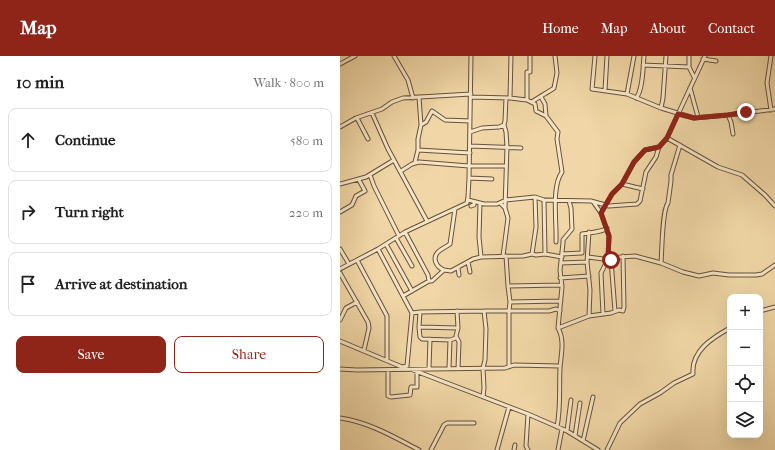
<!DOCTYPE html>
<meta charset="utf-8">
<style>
:root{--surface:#fff;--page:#f2f2f2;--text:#222;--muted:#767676;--line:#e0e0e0;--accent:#8f2418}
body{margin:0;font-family:"IM FELL French Canon",serif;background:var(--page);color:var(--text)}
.controls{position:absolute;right:12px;bottom:12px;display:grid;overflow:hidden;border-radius:8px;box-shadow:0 4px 16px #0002}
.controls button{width:36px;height:36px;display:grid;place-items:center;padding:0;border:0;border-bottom:1px solid var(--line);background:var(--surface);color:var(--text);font:20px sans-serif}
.stop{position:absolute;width:12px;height:12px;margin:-9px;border:3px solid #8f2418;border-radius:50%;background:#fff}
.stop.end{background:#8f2418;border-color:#fff;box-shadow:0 1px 4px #0008}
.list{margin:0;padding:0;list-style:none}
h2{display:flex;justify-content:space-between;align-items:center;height:52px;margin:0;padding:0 16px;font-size:17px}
h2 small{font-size:13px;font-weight:400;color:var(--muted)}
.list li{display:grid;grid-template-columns:26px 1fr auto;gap:12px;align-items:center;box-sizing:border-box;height:64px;margin:0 8px 8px;padding:0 8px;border:1px solid var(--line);border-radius:8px}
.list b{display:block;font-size:15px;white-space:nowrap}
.list em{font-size:13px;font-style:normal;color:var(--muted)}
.actions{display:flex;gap:8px;padding:12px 16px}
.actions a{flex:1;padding:9px 0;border:1px solid var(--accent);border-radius:8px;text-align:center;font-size:14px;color:var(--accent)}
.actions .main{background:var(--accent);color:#fff}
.icon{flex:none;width:22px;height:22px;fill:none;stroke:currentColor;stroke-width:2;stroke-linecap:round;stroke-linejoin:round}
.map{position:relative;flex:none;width:435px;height:394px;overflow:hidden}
header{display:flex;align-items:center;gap:24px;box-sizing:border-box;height:56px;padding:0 20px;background:var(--accent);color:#fff}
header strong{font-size:19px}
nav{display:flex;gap:22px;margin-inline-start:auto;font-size:14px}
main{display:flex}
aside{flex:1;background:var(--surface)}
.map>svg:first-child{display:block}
</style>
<header>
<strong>Map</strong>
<nav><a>Home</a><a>Map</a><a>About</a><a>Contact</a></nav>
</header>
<main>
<aside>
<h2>10 min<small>Walk · 800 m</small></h2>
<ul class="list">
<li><svg class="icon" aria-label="ahead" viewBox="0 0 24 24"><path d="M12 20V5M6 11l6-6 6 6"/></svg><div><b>Continue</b></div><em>580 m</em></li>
<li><svg class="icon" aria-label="right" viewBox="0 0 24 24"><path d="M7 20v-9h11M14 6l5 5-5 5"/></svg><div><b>Turn right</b></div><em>220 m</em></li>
<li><svg class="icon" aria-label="arrive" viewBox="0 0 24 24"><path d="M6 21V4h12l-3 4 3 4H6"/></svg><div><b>Arrive at destination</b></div></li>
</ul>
<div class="actions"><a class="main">Save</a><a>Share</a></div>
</aside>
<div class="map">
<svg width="435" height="394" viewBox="0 0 435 394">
<rect width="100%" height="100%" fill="#f1d7a7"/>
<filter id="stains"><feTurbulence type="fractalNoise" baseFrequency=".005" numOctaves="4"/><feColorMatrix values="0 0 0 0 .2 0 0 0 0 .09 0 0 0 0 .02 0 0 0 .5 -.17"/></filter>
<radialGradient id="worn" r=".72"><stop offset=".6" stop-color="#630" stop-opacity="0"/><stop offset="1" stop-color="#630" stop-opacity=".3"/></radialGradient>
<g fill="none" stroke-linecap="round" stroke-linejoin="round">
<g stroke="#66513b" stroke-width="5">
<path id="minor" d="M54,0L68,24L73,42
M255,0L252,33L287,38L321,52L354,62L388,59L435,53
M349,0V11L354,21
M365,0L327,82L378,111L402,119L425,139L435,150
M431,0L427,27L431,54
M363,3L376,5
M0,8L15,0
M303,9L349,11
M350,32L358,61
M265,34L267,0
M287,38L294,0
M131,41L170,42L187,44L195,48L196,55L206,60L218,76L217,83L222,116C211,131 217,167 216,186
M201,41L205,48L206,60
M170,42L171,0
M296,42C303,35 303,10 304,0
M187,44V16H190V0
M192,46C194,44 210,35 214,32L217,17L215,0
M321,52L323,42L326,0
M32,57L48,93L87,165
M388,59L391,66L393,78
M17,62L28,83
M81,69L86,66L92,55L105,64L130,65
M164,69L166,76L167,91L165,152
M0,71L16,62L42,53L52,46L63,42L131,38
M130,76L142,72L159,71L164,69L165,65L166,42
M130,90L181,92
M78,94L130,97
M75,106L78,94V83L81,69L79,41
M61,115L72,108L79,106L129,110H166
M30,119L34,130L59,180
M129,122L152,123
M0,128L26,121L54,104
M282,128L303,133
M128,144L144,148H157L166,144L195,141L204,144L251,145L269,150L297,148L300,145L306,116L316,101L319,91
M204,144L205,198
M140,147L139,181L141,201
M160,147L165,152L168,162L163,200
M254,147L261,157L269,180L268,203L261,217L263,258
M131,150L134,149V146
M0,156L12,149L16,140L25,135L19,124
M261,157L272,138L282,128L294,106L305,94L319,91L327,82
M249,176L247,206L250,234L249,260
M56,182L72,210
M46,188L72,235
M0,193L9,208
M38,193L72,257
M192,198L196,171L195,141
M222,198L242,197V178C250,176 261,177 267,172
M166,200L168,230L170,246L169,255V310
M248,201L271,204L280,201L295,200L321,207L343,216L359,220L373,217L389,219H416L422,218L435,209
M17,204L47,260V304
M271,204L275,255
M128,206L130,216
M221,207L247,206
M321,207C322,196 322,154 328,147L331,125V119L340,89
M118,212L119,219
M0,213L38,193L65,176L127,147L128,141L129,122L131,0
M104,214L111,215L133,203L141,201L183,200L192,198L196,199L205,198L222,201
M0,217L28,266L29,272L24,294
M220,222L249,220
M89,225H92L104,214C96,211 92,202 98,196C101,193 106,191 110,188L115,153
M168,230L222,229
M63,240L89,225L88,219L65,176
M170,246L221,245
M117,255L118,272L116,280L119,286L118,313
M420,255L435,251
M80,256L79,271L118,272
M0,264L6,252L17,246
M79,271L80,281L82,283L110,284L116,282
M218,272L249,260L271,257L279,254L283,255L284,251L283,200
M0,285L62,311L67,310L72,257L80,256L144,255H209L216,253L220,255
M89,312L90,283
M109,312L110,284
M0,313L17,314L165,312L174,309L220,310
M48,314V340L51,341L70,339L71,331H77V315
M73,314L188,358L227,375L258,394
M143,341L144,332L143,312L145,304L146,273L144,255
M0,362C29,366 54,381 79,394
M217,371C221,351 219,331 220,312C221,299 225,284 218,272L222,231L220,214L223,187V184L232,173L231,152L229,145
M227,375L231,344
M235,380L240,347
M243,385L253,341
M91,394L104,369L107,367H134
M157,394L169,351
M174,394L175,389
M188,394L186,390L188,358
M218,394L222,373
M267,394L280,367L300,348L320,337L334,327L353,318C351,295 372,282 390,272"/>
</g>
<use href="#minor" stroke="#f6e5c6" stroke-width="3"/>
</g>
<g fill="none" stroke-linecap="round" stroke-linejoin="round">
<path stroke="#8f2418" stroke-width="5" d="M271,204L268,203L269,180L261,157L272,138L282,128L294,106L305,94L319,91L327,82L338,58L354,62L388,59L406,56"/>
</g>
<rect width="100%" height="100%" filter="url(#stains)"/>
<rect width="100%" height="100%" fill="url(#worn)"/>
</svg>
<div class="controls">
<button>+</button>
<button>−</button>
<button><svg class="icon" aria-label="locate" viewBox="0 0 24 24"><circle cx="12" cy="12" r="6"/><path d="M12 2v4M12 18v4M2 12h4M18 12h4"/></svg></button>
<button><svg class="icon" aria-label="layers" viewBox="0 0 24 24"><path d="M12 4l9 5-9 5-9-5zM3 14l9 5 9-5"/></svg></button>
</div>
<div class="stop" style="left:271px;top:204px"></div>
<div class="stop end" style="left:406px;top:56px"></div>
</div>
</main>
